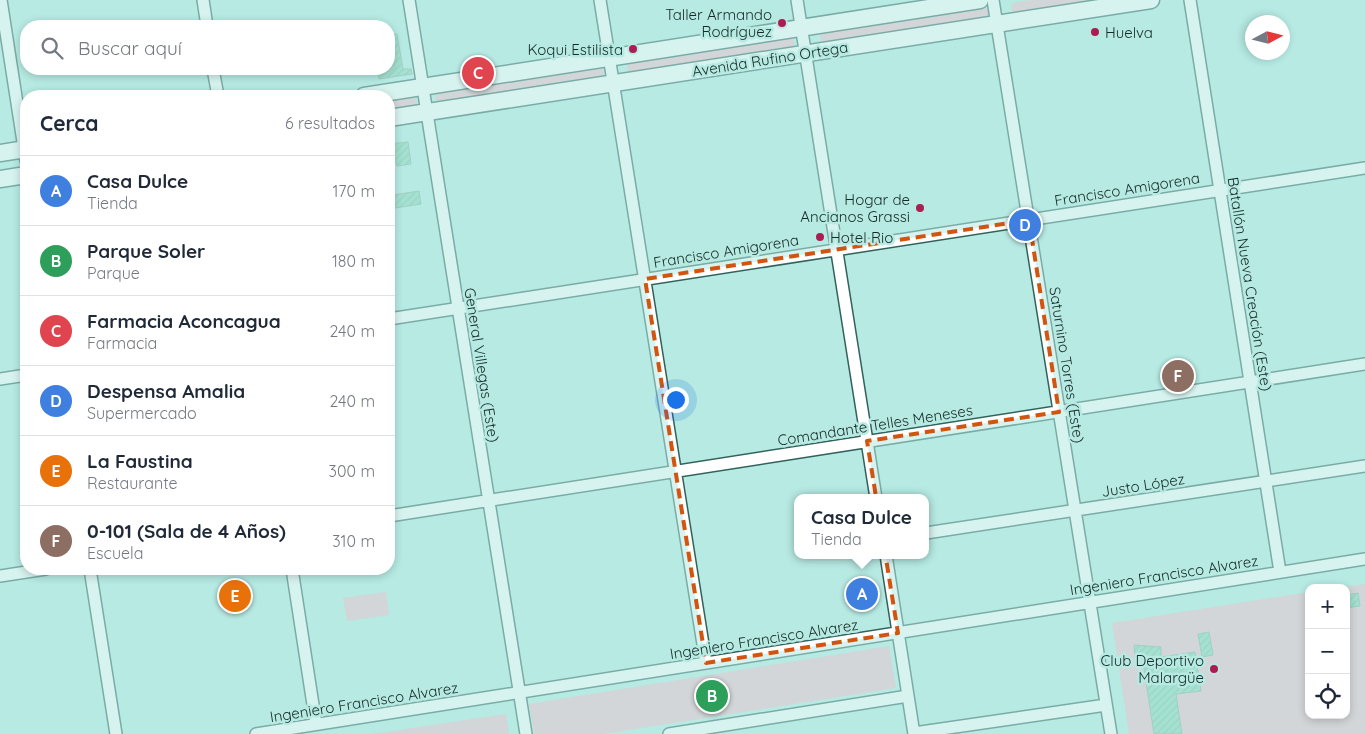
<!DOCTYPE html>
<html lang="es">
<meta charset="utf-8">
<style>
:root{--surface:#fff;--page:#f6f6f7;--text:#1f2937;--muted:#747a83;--line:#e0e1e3;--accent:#b45309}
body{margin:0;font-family:Quicksand,sans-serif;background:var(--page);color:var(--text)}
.controls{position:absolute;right:15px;bottom:15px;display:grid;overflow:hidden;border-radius:10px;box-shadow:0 2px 8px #0003}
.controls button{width:45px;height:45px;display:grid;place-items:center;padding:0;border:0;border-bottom:1px solid var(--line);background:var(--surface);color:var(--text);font:25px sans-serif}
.compass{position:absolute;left:1245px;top:15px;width:45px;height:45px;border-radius:50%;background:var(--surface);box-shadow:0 2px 8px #0003;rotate:83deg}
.you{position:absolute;left:675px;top:399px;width:18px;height:18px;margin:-12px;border:4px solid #fff;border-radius:50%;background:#1a73e8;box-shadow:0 0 0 8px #1a73e833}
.badge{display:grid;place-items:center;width:32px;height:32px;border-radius:50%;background:var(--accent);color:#fff;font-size:16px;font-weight:700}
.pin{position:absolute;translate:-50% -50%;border:2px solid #fff;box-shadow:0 1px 5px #0006}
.popup{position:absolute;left:794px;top:494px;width:135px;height:65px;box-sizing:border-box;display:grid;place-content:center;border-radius:10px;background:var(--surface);filter:drop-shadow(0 1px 4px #0005);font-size:16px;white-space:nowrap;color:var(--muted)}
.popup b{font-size:19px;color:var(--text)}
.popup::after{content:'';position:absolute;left:50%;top:100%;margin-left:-10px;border:10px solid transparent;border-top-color:var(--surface)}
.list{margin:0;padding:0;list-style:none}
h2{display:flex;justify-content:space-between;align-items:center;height:65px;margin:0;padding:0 20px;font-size:21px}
h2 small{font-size:16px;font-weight:400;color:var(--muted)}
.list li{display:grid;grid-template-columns:32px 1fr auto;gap:15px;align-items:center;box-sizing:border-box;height:70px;padding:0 20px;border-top:1px solid var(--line)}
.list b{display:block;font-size:19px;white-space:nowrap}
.list p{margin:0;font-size:16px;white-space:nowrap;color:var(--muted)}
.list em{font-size:16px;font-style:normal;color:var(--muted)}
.icon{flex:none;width:28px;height:28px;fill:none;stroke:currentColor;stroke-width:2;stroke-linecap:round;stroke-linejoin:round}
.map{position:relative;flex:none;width:1365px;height:734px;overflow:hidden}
.search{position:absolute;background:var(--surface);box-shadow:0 2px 8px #0003;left:20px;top:20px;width:375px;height:55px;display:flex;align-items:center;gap:12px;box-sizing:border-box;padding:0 18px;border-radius:20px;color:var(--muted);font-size:19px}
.panel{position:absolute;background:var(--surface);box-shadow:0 2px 8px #0003;left:20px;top:90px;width:375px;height:485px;border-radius:20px}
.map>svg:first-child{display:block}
</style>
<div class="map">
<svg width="1365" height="734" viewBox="0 0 1365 734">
<defs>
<pattern id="building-hatch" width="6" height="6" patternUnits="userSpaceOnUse" patternTransform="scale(1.25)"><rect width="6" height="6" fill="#8fd8b9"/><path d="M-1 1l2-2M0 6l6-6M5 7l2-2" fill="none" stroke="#7bba9f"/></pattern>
</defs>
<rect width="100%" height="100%" fill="#b7eae3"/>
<path fill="#f6bec9" d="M1032,0H1102L1017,13L1013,12L1011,9L1012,4L1016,2Z
M983,8L987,9L989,13L988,17L984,19L826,43L822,42L820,38L821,34L825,33Z
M789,38L793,39L795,43L794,47L791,48L633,73L629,72L627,68L628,64L632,62Z
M598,67L602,68L604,72L603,76L599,78L441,103L437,101L435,98L437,94L440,92Z
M411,97L416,98L417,102L416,106L389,111V100Z
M1365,584V734H1129L1112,623L1309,592V715H1346V588H1338Z
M386,592L389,615L347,621L343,598Z
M889,646L896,688L604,734H534L529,704Z
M506,714L509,734H372Z"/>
<path fill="url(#building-hatch)" stroke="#87b19e" d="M397,34L403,69H411L412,74L379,79L377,69H389V35Z
M408,142L411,164L397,166L396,162L391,163L390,156L389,157V144Z
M419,191L421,204L395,208L393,195Z
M1358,593L1360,606L1346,608V595Z
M1209,632L1213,655L1202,657L1198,634Z
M1134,645L1161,647V657L1195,652L1201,691L1176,694L1182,734H1154L1142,656L1135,657Z"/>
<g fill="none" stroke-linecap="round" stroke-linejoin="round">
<g stroke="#32625c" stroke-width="14">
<path id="street" d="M1,0L26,161
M203,0L207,26
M409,0L526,734
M600,0L706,663
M797,0L876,498
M993,0L1111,734
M1190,0L1280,572
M213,69L218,96
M389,319L1365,168
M0,379L26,375
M389,516L1365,364
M926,533L1365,466
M886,555L914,734
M90,569L116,734
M292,569L316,724
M0,576L46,569
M914,733L1106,705
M256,734L1365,559
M669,734L908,696"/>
</g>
<g stroke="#32625c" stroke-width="19">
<path id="secondary" d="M364,96L980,0
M389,118L1151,0
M0,153L26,149
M0,179L26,175"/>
</g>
<use href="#street" stroke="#fff" stroke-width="11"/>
<use href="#secondary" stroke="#fff" stroke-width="16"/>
</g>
<path d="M0 0H1365V734H0ZM1029,220L1059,412L867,441L898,633L706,663L645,279Z" fill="#b7eae3" fill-opacity=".55" fill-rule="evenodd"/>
<path fill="none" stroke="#d3540f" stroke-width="4" stroke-dasharray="10 6" stroke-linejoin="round" d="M1029,220L1059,412L867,441L898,633L706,663L645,279Z"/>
<g fill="#ac1c52" stroke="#b7eae3" stroke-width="2">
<circle cx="782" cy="23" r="5"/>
<circle cx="1095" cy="32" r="5"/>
<circle cx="633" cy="49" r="5"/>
<circle cx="920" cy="208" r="5"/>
<circle cx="820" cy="237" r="5"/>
<circle cx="1214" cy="669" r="5"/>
</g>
<g text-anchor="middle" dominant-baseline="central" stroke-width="5" stroke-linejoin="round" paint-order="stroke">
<g font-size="15" fill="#162a27" stroke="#b7eae3" text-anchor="end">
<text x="772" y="14">Taller Armando<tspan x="772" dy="17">Rodríguez</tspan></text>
<text x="1105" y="32" text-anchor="start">Huelva</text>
<text x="623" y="49">Koqui Estilista</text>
<text x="910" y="199">Hogar de<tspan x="910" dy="17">Ancianos Grassi</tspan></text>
<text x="830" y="237" text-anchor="start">Hotel Rio</text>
<text x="1204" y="660">Club Deportivo<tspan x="1204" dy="17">Malargüe</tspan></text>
</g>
<g font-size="15" fill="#162a27" stroke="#b7eae3">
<text transform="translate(770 59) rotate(-9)">Avenida Rufino Ortega</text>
<text transform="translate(1127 189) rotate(-9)">Francisco Amigorena</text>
<text transform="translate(726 251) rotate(-9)">Francisco Amigorena</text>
<text transform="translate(1250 284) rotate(81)">Batallón Nueva Creación (Este)</text>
<text transform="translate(482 365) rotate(81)">General Villegas (Este)</text>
<text transform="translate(1067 365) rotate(81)">Saturnino Torres (Este)</text>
<text transform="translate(875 425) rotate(-9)">Comandante Telles Meneses</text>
<text transform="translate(1143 485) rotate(-9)">Justo López</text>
<text transform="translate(1164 575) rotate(-9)">Ingeniero Francisco Alvarez</text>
<text transform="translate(764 639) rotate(-9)">Ingeniero Francisco Alvarez</text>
<text transform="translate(364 702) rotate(-9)">Ingeniero Francisco Alvarez</text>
</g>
</g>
</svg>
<div class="controls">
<button>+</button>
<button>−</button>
<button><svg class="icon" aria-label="locate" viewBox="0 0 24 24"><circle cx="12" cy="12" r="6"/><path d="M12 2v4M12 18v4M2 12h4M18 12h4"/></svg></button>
</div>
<svg class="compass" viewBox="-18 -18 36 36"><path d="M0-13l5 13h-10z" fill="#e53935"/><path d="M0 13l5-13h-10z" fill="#747a83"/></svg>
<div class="you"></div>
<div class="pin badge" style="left:862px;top:594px;background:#3f7fe0">A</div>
<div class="popup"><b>Casa Dulce</b>Tienda</div>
<div class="pin badge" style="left:712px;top:696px;background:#2e9e5b">B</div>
<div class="pin badge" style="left:478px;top:73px;background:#e0444e">C</div>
<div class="pin badge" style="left:1025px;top:225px;background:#3f7fe0">D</div>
<div class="pin badge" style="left:235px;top:596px;background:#e8710a">E</div>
<div class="pin badge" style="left:1178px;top:376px;background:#8d6e63">F</div>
<div class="search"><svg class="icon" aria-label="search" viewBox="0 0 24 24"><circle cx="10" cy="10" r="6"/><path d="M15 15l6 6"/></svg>Buscar aquí</div>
<section class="panel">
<h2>Cerca<small>6 resultados</small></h2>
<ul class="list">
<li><span class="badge" style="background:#3f7fe0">A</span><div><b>Casa Dulce</b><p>Tienda</p></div><em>170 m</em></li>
<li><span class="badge" style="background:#2e9e5b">B</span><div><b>Parque Soler</b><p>Parque</p></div><em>180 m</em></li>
<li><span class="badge" style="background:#e0444e">C</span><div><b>Farmacia Aconcagua</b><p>Farmacia</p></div><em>240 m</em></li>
<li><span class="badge" style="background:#3f7fe0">D</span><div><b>Despensa Amalia</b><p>Supermercado</p></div><em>240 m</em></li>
<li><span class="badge" style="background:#e8710a">E</span><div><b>La Faustina</b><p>Restaurante</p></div><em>300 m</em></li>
<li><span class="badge" style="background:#8d6e63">F</span><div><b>0-101 (Sala de 4 Años)</b><p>Escuela</p></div><em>310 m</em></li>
</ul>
</section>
</div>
